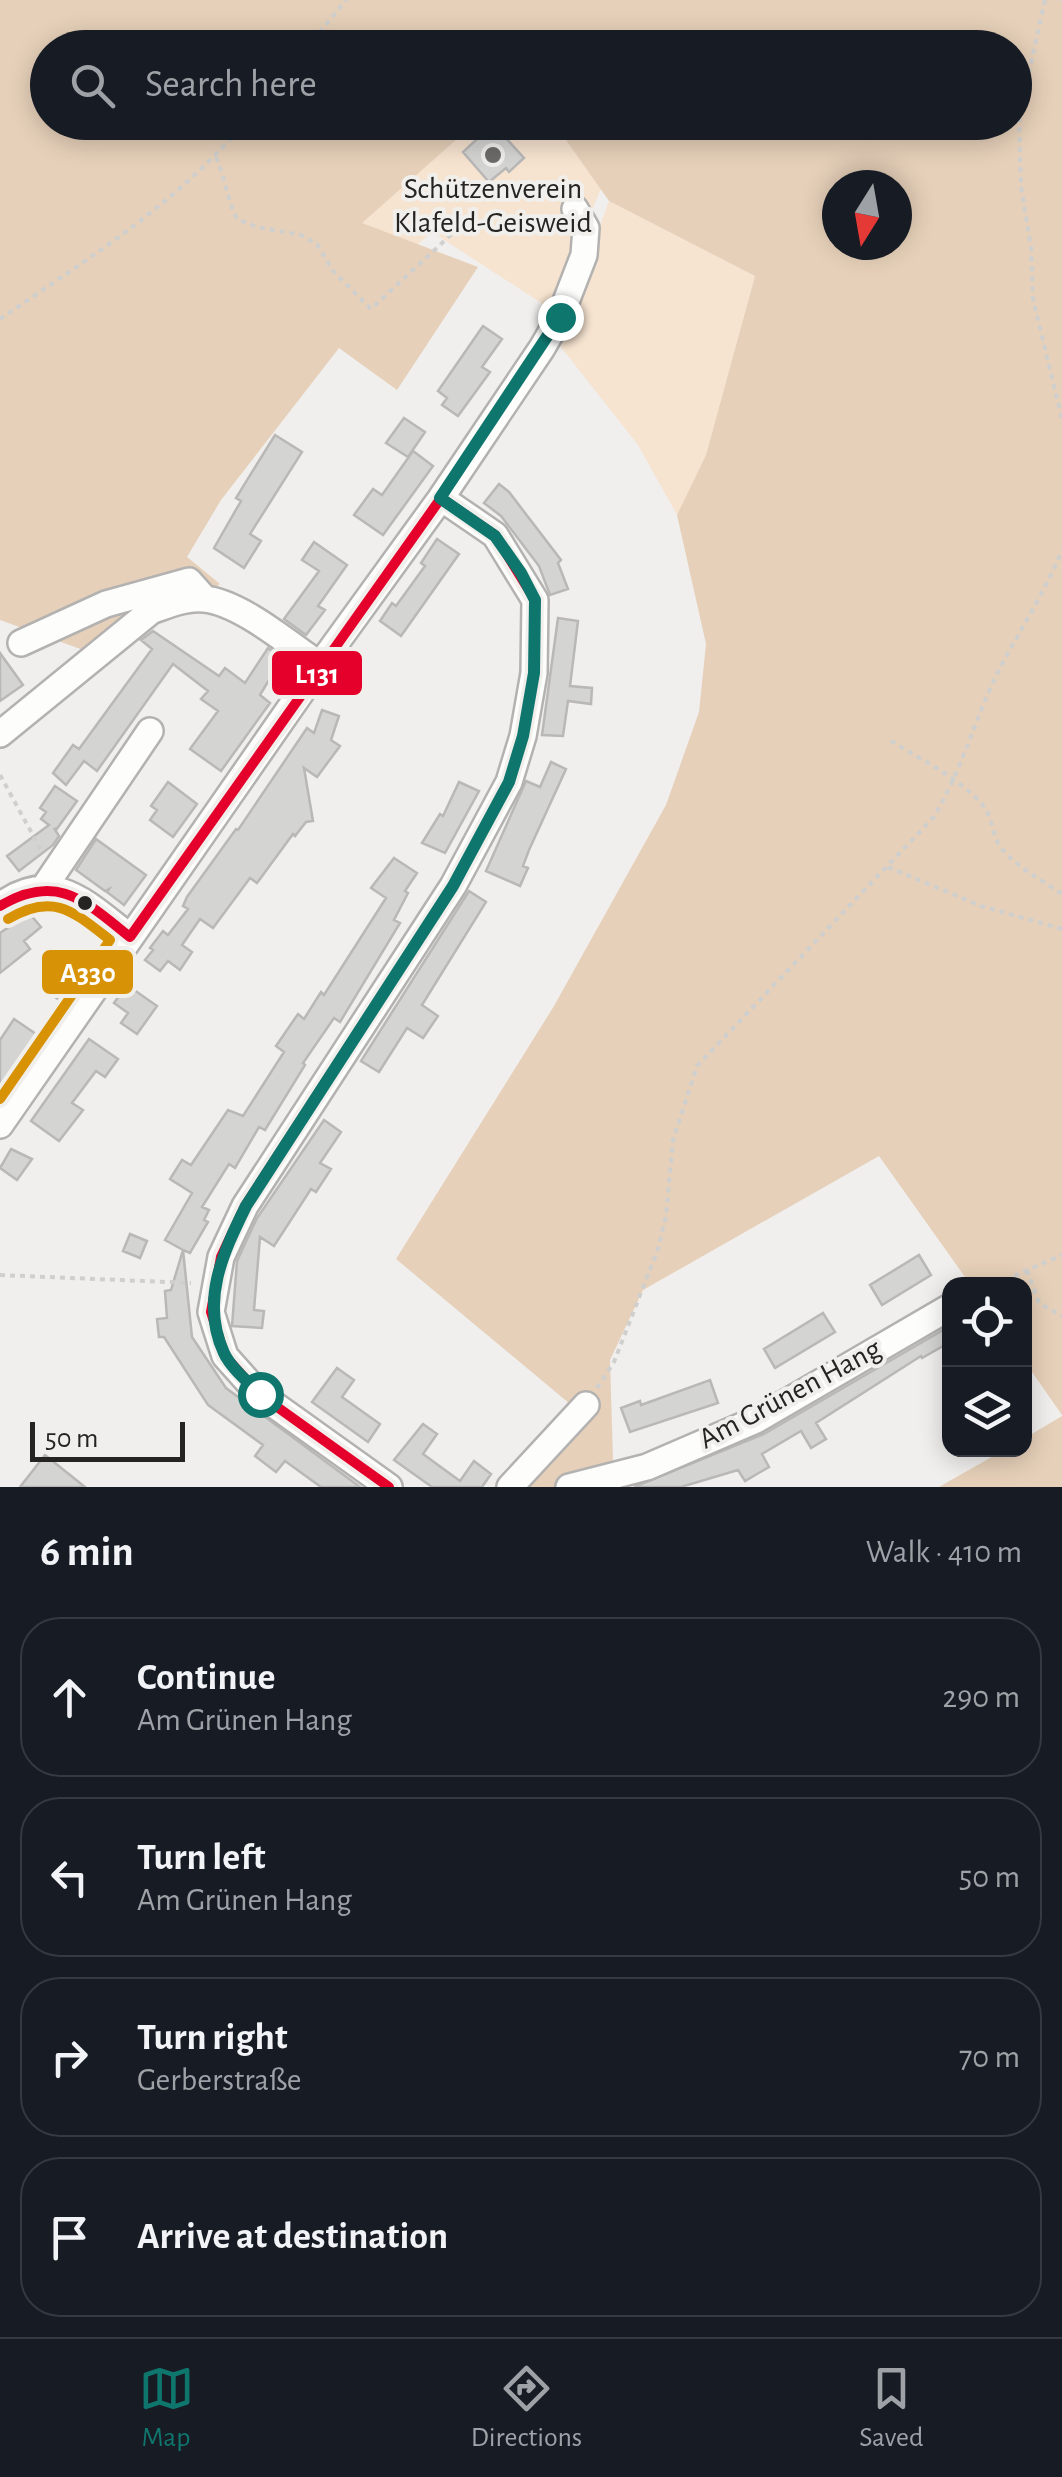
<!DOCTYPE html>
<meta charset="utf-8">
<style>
:root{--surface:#171b24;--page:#242831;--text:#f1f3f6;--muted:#9ea1a6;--line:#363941;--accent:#0f766e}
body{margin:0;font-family:"Alegreya Sans",sans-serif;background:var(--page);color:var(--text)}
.controls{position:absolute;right:30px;bottom:30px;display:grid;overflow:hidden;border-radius:20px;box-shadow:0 5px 25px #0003}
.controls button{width:90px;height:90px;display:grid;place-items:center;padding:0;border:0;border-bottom:2px solid var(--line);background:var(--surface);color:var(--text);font:50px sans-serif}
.compass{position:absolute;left:822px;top:170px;width:90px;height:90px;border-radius:50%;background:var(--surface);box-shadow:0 5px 25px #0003;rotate:191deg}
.scale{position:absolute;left:30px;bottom:25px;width:155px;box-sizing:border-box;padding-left:10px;border:5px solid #252423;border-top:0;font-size:28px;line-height:35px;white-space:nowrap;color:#252423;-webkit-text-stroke:8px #f1efec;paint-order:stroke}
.stop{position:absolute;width:30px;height:30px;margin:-22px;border:8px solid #0f766e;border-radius:50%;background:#fff}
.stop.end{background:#0f766e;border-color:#fff;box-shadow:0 2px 10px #0008}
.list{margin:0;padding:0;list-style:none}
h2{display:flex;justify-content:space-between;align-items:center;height:130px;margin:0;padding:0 40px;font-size:42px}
h2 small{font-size:32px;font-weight:400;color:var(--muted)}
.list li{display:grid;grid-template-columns:65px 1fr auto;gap:30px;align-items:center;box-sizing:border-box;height:160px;margin:0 20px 20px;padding:0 20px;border:2px solid var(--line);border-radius:40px}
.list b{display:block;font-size:38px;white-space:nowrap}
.list p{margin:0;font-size:32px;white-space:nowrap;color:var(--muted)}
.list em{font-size:32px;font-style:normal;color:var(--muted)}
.icon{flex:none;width:55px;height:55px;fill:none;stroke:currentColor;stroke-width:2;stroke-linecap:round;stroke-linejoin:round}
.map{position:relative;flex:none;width:1062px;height:1487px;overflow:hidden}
.search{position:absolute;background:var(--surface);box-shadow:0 5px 25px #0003;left:30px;right:30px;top:30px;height:110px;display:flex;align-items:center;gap:25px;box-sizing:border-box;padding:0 35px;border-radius:55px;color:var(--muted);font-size:38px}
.sheet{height:850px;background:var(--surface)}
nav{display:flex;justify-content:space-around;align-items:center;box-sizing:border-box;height:140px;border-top:2px solid var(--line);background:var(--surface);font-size:28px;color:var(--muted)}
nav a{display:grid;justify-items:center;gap:5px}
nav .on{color:var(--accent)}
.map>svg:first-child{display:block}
</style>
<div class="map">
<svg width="1062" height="1487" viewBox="0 0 1062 1487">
<rect width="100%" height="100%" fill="#f0efed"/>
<path fill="#f6e3d0" d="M436,123H571L601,189L549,308L432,232L363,291L318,239Z
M609,201L755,276L706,455L677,515L638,445L557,342Z"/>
<path fill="#e6d0b9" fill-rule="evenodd" d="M0,0H1062V1415L1025,1362L1024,1284H970L879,1156L643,1290L610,1360L613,1460L571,1487H494L570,1404L396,1259L554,1006L666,805L699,712L706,644L677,515L706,455L755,276L609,201L554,123L1014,122V48H48V122L475,123L362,223L478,267L397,390L339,348L221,500L187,557L220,584L188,609L86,651L0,620ZM837,185H897V245H837Z
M1062,1416V1487H939L1004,1450H1024L1025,1438Z"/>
<path fill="#d4d4d2" stroke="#b9b8b7" stroke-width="2.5" d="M493,124L524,158L509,172L506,168L489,182L463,152Z
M483,326L502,339L482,367L490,372L458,416L442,405L447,398L438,391Z
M404,418L425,432L408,457L386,443Z
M275,435L302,452L250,534L261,541L244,568L214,548L241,501L236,498Z
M413,451L433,466L383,535L354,515L373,489L382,495Z
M499,484L509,492L561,560L558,563L568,589L550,595L539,566L501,516L484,503Z
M437,539L459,554L401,636L380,621L392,603L396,606L425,566L421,563Z
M314,542L347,565L318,606L325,610L306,635L284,619L319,571L302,560Z
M558,618L578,621L570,686L592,688L591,704L568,701L563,736L542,735Z
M153,631L219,676L225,668L245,683L268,648L282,658L260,695L270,703L221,771L190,749L218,711L201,699L208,691L173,664L97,771L84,761L66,785L53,773L73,745L79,749L152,649L141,640Z
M0,653L23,685L0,701Z
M322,710L339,716L331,740L340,746L317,777L304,768L313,821L306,822L295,836L293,834L257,883L250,878L213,928L200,919L182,945L192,952L180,970L168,961L160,971L145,960L153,950L150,948L163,931L168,935L188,909L183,906L187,897L236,829L238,830L307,728L314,733Z
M551,762L566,769L529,850L523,866L528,868L520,886L486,871L526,781L540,787Z
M168,782L197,804L173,837L150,820L157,810L151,806Z
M459,782L479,791L445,853L422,843L440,814L443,816Z
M55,786L77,801L56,830L54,828L59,836L53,845L19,871L7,856L49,825L41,819L46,812L40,808Z
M96,839L146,875L124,905L107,892L109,889L105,891L76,870Z
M394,858L417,873L405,891L408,893L394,920L400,923L340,1022L334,1018L303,1063L305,1065L265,1130L259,1127L235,1168L229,1164L202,1207L209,1210L204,1220L208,1222L190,1253L183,1250L192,1337L226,1388L360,1487H321L285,1461L276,1472L255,1456L263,1445L208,1405L164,1337H159L157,1319L167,1318L165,1291L171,1290L183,1250L165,1240L192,1193L170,1179L182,1160L191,1165L228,1110L243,1116L284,1052L276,1046L298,1014L304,1019L321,992L324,995L386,898L371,888Z
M469,891L486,902L422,1005L438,1016L423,1038L407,1028L379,1072L361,1061Z
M29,913L41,927L24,941L30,949L0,973V933Z
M62,958L86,973L65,1004L42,988Z
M127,985L157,1006L137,1034L121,1023L128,1013L114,1003Z
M14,1019L39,1036L0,1089V1040Z
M89,1039L118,1059L105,1077L96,1071L72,1103L83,1110L59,1141L31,1121Z
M324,1120L341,1132L320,1163L331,1169L316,1192L311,1189L274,1246L260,1237L254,1310L264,1311L262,1328L232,1326L237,1261L257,1218Z
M11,1149L32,1159L17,1180L0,1168Z
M130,1234L147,1241L140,1258L123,1251Z
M919,1255L931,1275L882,1305L870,1285Z
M823,1313L835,1332L775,1368L764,1349Z
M950,1326V1342L922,1358L921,1356L816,1423L826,1439L811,1448L801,1431L762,1454L769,1467L745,1481L738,1470L681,1487H634L764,1434Z
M337,1368L354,1380L342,1397L380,1424L368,1442L312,1402Z
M710,1380L718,1403L630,1432L621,1408L640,1401L641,1405Z
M423,1424L437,1434L423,1454L460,1481L474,1461L491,1474L482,1487H432L394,1460Z
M45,1455L85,1487H20Z"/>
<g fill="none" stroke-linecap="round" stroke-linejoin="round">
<g stroke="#b3b2b1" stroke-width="30">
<path id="minor" d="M21,643L106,604L189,581L205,599
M0,734L151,611C168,605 186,597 204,599C240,602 290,645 320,665
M45,886L150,731
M0,906C53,866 87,904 130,937
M0,1125L320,665L441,498L542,348L560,317L584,255L586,228L575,209
M389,1487L259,1394L225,1356L211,1312L221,1257L245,1206L453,886L509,782L523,736L534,673L535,600L495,535L441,498
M510,1487L586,1405
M569,1487L647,1467L756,1420L950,1307"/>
</g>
<path stroke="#cfcfce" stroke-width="4" stroke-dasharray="5 5" stroke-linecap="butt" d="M1045,0L1019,117L1021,187L1031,247L1033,299L1062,419
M1062,0V1
M307,48L346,0
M216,157C225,178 227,199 237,219L257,227L301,235L317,244L333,271L371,309L455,231
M0,319C86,260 177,204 245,122
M891,741C922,760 957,777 981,803C993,816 991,832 1000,846C1014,866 1042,880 1062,894
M0,775L41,850
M888,867L981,906L1062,929
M1027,1270L1039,1303L1062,1316
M0,1275L191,1283
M996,1284L1062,1255
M597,1388L614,1362L658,1249L666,1216L673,1140L697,1066L933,818C962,771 975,717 1000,668C1021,628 1045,592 1062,550"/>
<use href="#minor" stroke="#fdfdfc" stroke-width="25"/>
<g stroke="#f1efec" stroke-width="18">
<path id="bus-1" d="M0,906C57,872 85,901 130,937L441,498L495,535L535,600L534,673L523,736L509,782L453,886L245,1206L221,1257L211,1312L225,1356L259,1394L389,1487"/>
</g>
<g stroke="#f1efec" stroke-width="18">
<path id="bus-2" d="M0,1099L110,940C73,911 53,892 8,919"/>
</g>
<use href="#bus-1" stroke="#e4002b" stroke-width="10"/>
<use href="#bus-2" stroke="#d89205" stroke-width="10"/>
</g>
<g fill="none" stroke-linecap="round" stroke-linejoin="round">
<path stroke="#0f766e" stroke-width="12" d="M260,1394C248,1382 231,1368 224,1353C200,1301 223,1253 246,1206L453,886L509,782L523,736L534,673L535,600L521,573L495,536L440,498L560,317"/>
</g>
<circle fill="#6c6b6a" stroke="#f1efec" stroke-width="4" cx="493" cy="155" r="10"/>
<circle fill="#252423" stroke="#f1efec" stroke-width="4" cx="85" cy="903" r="9"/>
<g text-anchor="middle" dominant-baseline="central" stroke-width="8" stroke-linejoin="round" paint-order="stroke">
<g font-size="30" fill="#252423" stroke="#f1efec">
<text x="493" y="189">Schützenverein<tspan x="493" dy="34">Klafeld-Geisweid</tspan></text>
</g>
<g font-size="30" fill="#252423" stroke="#f1efec">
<text transform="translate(790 1394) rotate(-28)">Am Grünen Hang</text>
</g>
</g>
<g stroke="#f1efec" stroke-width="4">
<rect x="270" y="649" width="94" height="48" rx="10" fill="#e4002b"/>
<rect x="40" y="948" width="95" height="48" rx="10" fill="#d89205"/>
</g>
<g font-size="28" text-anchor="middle" font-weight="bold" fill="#fff">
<text x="317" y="683">L131</text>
<text x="88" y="982">A330</text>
</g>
</svg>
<div class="controls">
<button><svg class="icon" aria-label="locate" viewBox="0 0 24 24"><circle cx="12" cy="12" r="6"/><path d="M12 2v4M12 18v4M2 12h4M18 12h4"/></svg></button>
<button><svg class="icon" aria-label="layers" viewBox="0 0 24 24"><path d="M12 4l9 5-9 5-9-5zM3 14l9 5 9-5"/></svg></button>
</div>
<svg class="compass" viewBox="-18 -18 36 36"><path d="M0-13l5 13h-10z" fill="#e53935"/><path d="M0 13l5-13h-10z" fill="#9ea1a6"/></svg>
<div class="scale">50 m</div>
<div class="stop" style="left:260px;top:1394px"></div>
<div class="stop end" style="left:560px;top:317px"></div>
<div class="search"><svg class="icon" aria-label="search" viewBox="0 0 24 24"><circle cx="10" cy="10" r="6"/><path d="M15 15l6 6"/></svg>Search here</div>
</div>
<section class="sheet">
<h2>6 min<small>Walk · 410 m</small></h2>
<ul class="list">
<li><svg class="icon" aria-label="ahead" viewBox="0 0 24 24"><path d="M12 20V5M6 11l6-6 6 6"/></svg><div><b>Continue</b><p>Am Grünen Hang</p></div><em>290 m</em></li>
<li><svg class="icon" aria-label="left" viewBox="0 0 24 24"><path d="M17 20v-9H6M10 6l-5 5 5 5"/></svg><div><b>Turn left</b><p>Am Grünen Hang</p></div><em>50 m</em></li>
<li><svg class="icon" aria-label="right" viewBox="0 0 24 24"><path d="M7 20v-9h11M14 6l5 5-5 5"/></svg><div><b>Turn right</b><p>Gerberstraße</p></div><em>70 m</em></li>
<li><svg class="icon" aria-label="arrive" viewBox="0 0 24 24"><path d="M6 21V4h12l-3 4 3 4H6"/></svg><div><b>Arrive at destination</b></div></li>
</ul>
</section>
<nav>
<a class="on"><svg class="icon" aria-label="map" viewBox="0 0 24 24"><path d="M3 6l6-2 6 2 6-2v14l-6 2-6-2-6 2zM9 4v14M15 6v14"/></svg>Map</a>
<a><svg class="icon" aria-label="directions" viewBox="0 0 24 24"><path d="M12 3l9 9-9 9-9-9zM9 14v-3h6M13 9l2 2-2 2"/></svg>Directions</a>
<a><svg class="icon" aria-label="saved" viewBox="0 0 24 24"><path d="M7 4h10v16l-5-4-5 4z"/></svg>Saved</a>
</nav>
